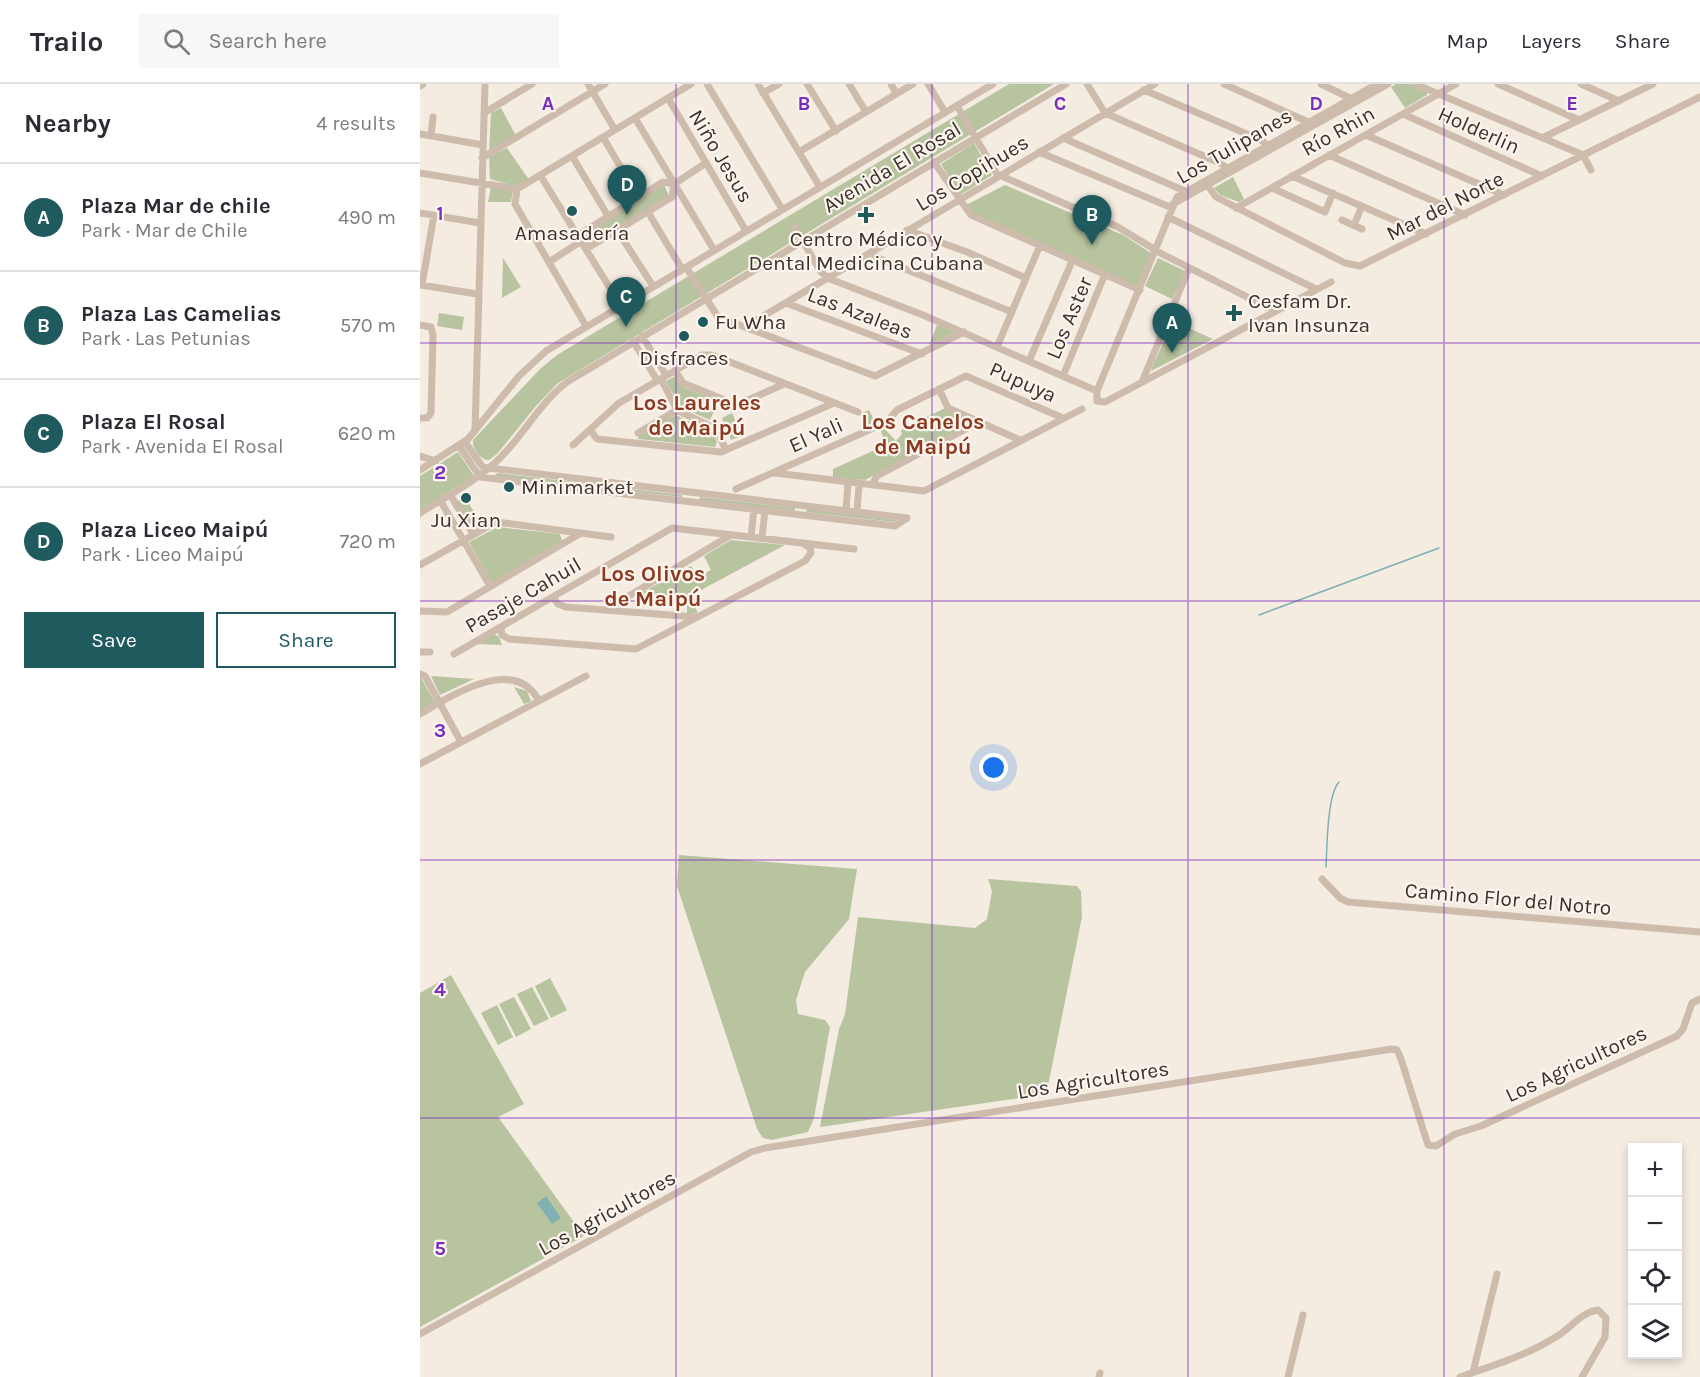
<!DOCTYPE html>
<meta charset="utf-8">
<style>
:root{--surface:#fff;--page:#f7f7f7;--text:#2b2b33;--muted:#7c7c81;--line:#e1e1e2;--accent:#1f5a5e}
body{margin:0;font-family:Karla,sans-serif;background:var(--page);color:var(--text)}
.controls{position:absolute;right:18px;bottom:18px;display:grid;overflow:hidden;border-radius:0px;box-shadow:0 3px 9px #0003}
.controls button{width:54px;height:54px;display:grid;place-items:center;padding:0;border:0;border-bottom:2px solid var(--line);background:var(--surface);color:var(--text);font:30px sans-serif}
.you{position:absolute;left:574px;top:684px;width:21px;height:21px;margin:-15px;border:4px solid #fff;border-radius:50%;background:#1a73e8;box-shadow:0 0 0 9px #1a73e833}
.badge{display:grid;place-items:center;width:39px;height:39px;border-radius:50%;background:var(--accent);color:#fff;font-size:20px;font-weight:700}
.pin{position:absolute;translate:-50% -50px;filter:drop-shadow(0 2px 3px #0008)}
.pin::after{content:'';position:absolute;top:32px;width:21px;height:18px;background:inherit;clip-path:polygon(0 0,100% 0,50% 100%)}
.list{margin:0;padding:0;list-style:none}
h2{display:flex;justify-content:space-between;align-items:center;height:78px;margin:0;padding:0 24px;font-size:26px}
h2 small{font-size:20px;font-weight:400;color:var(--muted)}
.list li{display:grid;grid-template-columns:39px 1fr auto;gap:18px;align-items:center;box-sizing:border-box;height:108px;padding:0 24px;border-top:2px solid var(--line)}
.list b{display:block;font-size:22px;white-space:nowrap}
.list p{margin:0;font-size:20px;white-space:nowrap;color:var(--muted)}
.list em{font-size:20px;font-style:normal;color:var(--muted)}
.actions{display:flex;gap:12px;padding:18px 24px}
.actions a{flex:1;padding:14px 0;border:2px solid var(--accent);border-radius:0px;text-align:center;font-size:21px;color:var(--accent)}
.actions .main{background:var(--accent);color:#fff}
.icon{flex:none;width:33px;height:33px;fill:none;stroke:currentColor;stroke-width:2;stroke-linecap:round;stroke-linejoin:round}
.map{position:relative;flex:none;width:1280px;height:1293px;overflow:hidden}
header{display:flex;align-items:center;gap:36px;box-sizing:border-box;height:84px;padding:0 30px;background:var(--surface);border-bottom:2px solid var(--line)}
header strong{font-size:28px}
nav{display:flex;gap:33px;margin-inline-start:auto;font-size:21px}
.search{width:420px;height:54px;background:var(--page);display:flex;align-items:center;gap:15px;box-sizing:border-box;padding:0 21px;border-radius:0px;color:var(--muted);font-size:22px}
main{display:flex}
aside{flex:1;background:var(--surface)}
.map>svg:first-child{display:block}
</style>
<header>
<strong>Trailo</strong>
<div class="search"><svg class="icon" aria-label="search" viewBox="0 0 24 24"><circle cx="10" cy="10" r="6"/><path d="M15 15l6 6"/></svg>Search here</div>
<nav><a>Map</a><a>Layers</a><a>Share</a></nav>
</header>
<main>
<aside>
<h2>Nearby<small>4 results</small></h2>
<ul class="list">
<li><span class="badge">A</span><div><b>Plaza Mar de chile</b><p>Park · Mar de Chile</p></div><em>490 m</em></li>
<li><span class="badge">B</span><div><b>Plaza Las Camelias</b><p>Park · Las Petunias</p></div><em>570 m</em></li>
<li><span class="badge">C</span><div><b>Plaza El Rosal</b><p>Park · Avenida El Rosal</p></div><em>620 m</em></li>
<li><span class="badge">D</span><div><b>Plaza Liceo Maipú</b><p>Park · Liceo Maipú</p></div><em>720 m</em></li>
</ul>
<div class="actions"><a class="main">Save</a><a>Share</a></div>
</aside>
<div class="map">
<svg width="1280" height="1293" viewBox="0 0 1280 1293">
<rect width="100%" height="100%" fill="#f4ebe1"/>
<path fill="#b8c4a0" d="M589,0H634L138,299L116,322L77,370L69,376C60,376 52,364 53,356L120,285L137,271Z
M976,0H989L1007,8V11L985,24L971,3Z
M81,24L96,52L69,68L71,29Z
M554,59L572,91L540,111L521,80Z
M87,64L110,97L98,103L70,95L69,73Z
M813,93L824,115L819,118L800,111L794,104Z
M244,101L249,112L172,159L164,156L165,150Z
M585,101L703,151L734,171L718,203L552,129L546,121Z
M71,103L93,107L91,118H68Z
M83,174L101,203L82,214Z
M738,174L765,187L752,215L725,202Z
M19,229L44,233L42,246L17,242Z
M753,237L793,255L731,287L732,283Z
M517,241L536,248L509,262Z
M255,292L263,303L299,317L290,336L260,323L246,297Z
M525,324L548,336V342L445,396L413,394V385L466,361L460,345L464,344L476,357L482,350L481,346Z
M449,326L455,338L445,342L440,330Z
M312,329L322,352L311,356L302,334Z
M256,331L293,349L297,358L295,363L218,355L219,350Z
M38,368L54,392L0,425V392Z
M77,389L262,411V413L75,392Z
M45,413L57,433L70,435L60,445L52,444L37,417Z
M280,413L375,424V427L279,416Z
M387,425L477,436L474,438L386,428Z
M78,443L140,450L142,457L72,499L49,458Z
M311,456L365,461L270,512L278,529L267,530V513L221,509L271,482L278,493L291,486L284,472Z
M74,550L79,553L82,561L57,560Z
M0,592L15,618L0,626Z
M11,592L54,595L20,611Z
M94,603L107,607L111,617L104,620Z
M259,771L437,785L429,835L385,888L376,916L378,930L405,936L410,943L394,1034L388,1048L352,1056L343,1054L337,1045L257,802Z
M568,795L657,802L661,807L662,833L627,1007L620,1011L400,1043L419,945L425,930L438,833L555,844L567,835L572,807Z
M31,891L104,1020L78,1033L164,1152L0,1243V909Z
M130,894L147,926L131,934L115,902Z
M112,903L129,935L114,942L97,910Z
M94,913L111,945L96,953L79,920Z
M77,921L93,953L78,961L61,929Z"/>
<path fill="#7fb0b2" d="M126,1112L141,1134L132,1140L117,1119Z"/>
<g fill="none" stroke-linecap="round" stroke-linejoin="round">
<path stroke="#7fb0b2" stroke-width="1.5" d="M839,531L1019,464
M906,783C907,764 907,711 919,698"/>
<path stroke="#cdbbac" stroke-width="7" d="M168,0L195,46
M287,0L362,125
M338,0L400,103
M387,0L416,47
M429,0L446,28
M471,0L476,9
M508,0L525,28
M667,0L685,29L802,80L809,87
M804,0L888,38
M901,0L934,16
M995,0L1163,71L1171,86
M1078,0L1159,36
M1161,0L1199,17
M0,2L3,0
M724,6L841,56L847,61
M343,9L359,0
M248,14L326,147
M537,22L577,90L698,143L742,170L855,227
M64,29L112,0
M983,30L1122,92
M215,34L294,166
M0,50L63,61
M946,51L1084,111
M11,52L13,33
M183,53L218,113
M643,54L765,107
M1122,54L1233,0
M379,68L493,0
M619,68L752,124
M909,71L1045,131
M152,72L188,132
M62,74L185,0
M514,78L551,131L720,206
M0,89L97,105L271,0
M120,91L201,222
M872,92L1006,150
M788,102L796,113L925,179L940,182L1280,13
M852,104L905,128L913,109
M97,105L95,120L166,242
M753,120L968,0
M816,124L1036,0
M228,128L262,185
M0,129L60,139
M748,133L896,205
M922,136L942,145
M934,141L942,122
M375,144L401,188L410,195L503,231L677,307
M197,146L233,202
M487,146L547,168L606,194
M160,158L171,162L252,113L254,100
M451,168L458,174L592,228
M129,178L160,158L162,149L243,98L254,100L286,79
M266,183L298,233L455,292L544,248
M911,198L685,318L677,317V307L757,113L957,0
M1,201L57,210
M2,201L14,131
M366,219L502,270
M0,241L11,243L13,251L11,329L7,334H0
M325,243L735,0
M222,252L246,291
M213,257L237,296
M577,263L620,161
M609,277L653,175
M255,286L263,299L317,321L364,300
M643,292L685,190
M241,295L257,326L296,345L306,366
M722,298L769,184
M519,305L528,324L600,356
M55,347L65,0
M171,347L177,355L301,368L414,319
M218,349L257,326
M45,358L62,382L69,384L487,434
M153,361L199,319L282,271H292L438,328
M39,362L60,393L475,442L487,434
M0,372L16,377
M0,386L48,355L99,292L126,267L573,0
M355,389L504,407L662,325
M452,401L457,392L559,338
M316,405L467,338L477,326L546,292L643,334
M30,410L53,450
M20,416L70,502
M426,427L428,399
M437,428L439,400
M0,429C27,412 57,397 80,374C104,350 120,319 147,298L646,0
M331,453L334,425
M342,454L345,426
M0,481L76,438L191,453
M133,513L138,520L146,523L275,533
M187,525L311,451
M0,527L27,528L161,449
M81,543L82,551L89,555L216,565L385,477L391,469L390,464L385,461
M0,568H10
M34,570L252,444L434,465
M0,590L5,592L41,658
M0,630C31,612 94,570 119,617
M0,680L166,592
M902,795L920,814L928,818L1280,848
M0,1250L331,1068L345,1064L972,965L977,966L981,975L1008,1061L1016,1062L1035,1050L1061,1042L1257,952L1263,945L1272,919L1280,915
M1053,1288L1077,1190
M679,1293L680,1289
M868,1293L883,1231
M1040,1293C1075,1281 1108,1271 1139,1251C1151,1243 1162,1228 1178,1226L1186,1234L1185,1253L1162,1293"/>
</g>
<path fill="none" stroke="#7b2cbf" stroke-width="1.5" stroke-opacity="0.55" d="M256,0V1293M512,0V1293M768,0V1293M1024,0V1293M0,259H1280M0,517H1280M0,776H1280M0,1034H1280"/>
<g fill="#1f5a5e" stroke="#fbf5ee" stroke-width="2">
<circle cx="152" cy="127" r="6"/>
<path d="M443 122h6v6h6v6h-6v6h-6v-6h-6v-6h6z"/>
<path d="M811 220h6v6h6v6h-6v6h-6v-6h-6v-6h6z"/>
<circle cx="283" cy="238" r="6"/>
<circle cx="264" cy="252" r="6"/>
<circle cx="89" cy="403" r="6"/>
<circle cx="46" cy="414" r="6"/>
</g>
<g text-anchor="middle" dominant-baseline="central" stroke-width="4.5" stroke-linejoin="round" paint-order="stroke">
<g font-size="21" fill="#3b302b" stroke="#fbf5ee">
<text transform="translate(1059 46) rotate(24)">Holderlin</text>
<text transform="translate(918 47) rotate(-29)">Río Rhin</text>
<text transform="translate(814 62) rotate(-30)">Los Tulipanes</text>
<text transform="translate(301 72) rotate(59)">Niño Jesus</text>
<text transform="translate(472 83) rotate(-31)">Avenida El Rosal</text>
<text transform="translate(552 89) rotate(-31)">Los Copihues</text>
<text transform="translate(1025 122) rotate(-27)">Mar del Norte</text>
<text transform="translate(440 229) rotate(21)">Las Azaleas</text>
<text transform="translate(649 234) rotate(-67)">Los Aster</text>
<text transform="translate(603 298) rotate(24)">Pupuya</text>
<text transform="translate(396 351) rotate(-24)">El Yali</text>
<text transform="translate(103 511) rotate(-30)">Pasaje Cahuil</text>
<text transform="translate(1088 815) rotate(5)">Camino Flor del Notro</text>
<text transform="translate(1156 980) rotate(-25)">Los Agricultores</text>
<text transform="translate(673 996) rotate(-9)">Los Agricultores</text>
<text transform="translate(187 1129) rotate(-29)">Los Agricultores</text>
</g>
<g font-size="21" fill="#3b302b" stroke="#fbf5ee">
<text x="152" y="149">Amasadería</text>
<text x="446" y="155">Centro Médico y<tspan x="446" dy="24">Dental Medicina Cubana</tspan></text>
<text x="828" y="217" text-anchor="start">Cesfam Dr.<tspan x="828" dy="24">Ivan Insunza</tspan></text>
<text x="295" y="238" text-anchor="start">Fu Wha</text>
<text x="264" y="274">Disfraces</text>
<text x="101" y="403" text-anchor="start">Minimarket</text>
<text x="46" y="436">Ju Xian</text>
</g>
<g font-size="22" font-weight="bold" fill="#8c3b22" stroke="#fbf5ee">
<text x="277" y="319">Los Laureles<tspan x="277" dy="25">de Maipú</tspan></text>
<text x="503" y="338">Los Canelos<tspan x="503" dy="25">de Maipú</tspan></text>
<text x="233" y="490">Los Olivos<tspan x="233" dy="25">de Maipú</tspan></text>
</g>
</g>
<g font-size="20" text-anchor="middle" font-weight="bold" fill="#7b2cbf" stroke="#fbf5ee" stroke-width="4.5" stroke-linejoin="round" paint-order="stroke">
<text x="128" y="26">A</text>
<text x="384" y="26">B</text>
<text x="640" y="26">C</text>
<text x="896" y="26">D</text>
<text x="1152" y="26">E</text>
<text x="20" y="136">1</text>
<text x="20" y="395">2</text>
<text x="20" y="653">3</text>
<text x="20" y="912">4</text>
<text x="20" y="1171">5</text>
</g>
</svg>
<div class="controls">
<button>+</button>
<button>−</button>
<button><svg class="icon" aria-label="locate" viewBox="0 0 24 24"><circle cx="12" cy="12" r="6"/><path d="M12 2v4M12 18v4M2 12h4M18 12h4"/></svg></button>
<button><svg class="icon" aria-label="layers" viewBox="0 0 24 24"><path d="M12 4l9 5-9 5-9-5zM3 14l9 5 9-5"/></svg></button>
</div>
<div class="you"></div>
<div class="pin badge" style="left:752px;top:269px">A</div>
<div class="pin badge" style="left:672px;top:161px">B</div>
<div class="pin badge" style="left:206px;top:243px">C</div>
<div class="pin badge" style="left:207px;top:131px">D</div>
</div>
</main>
